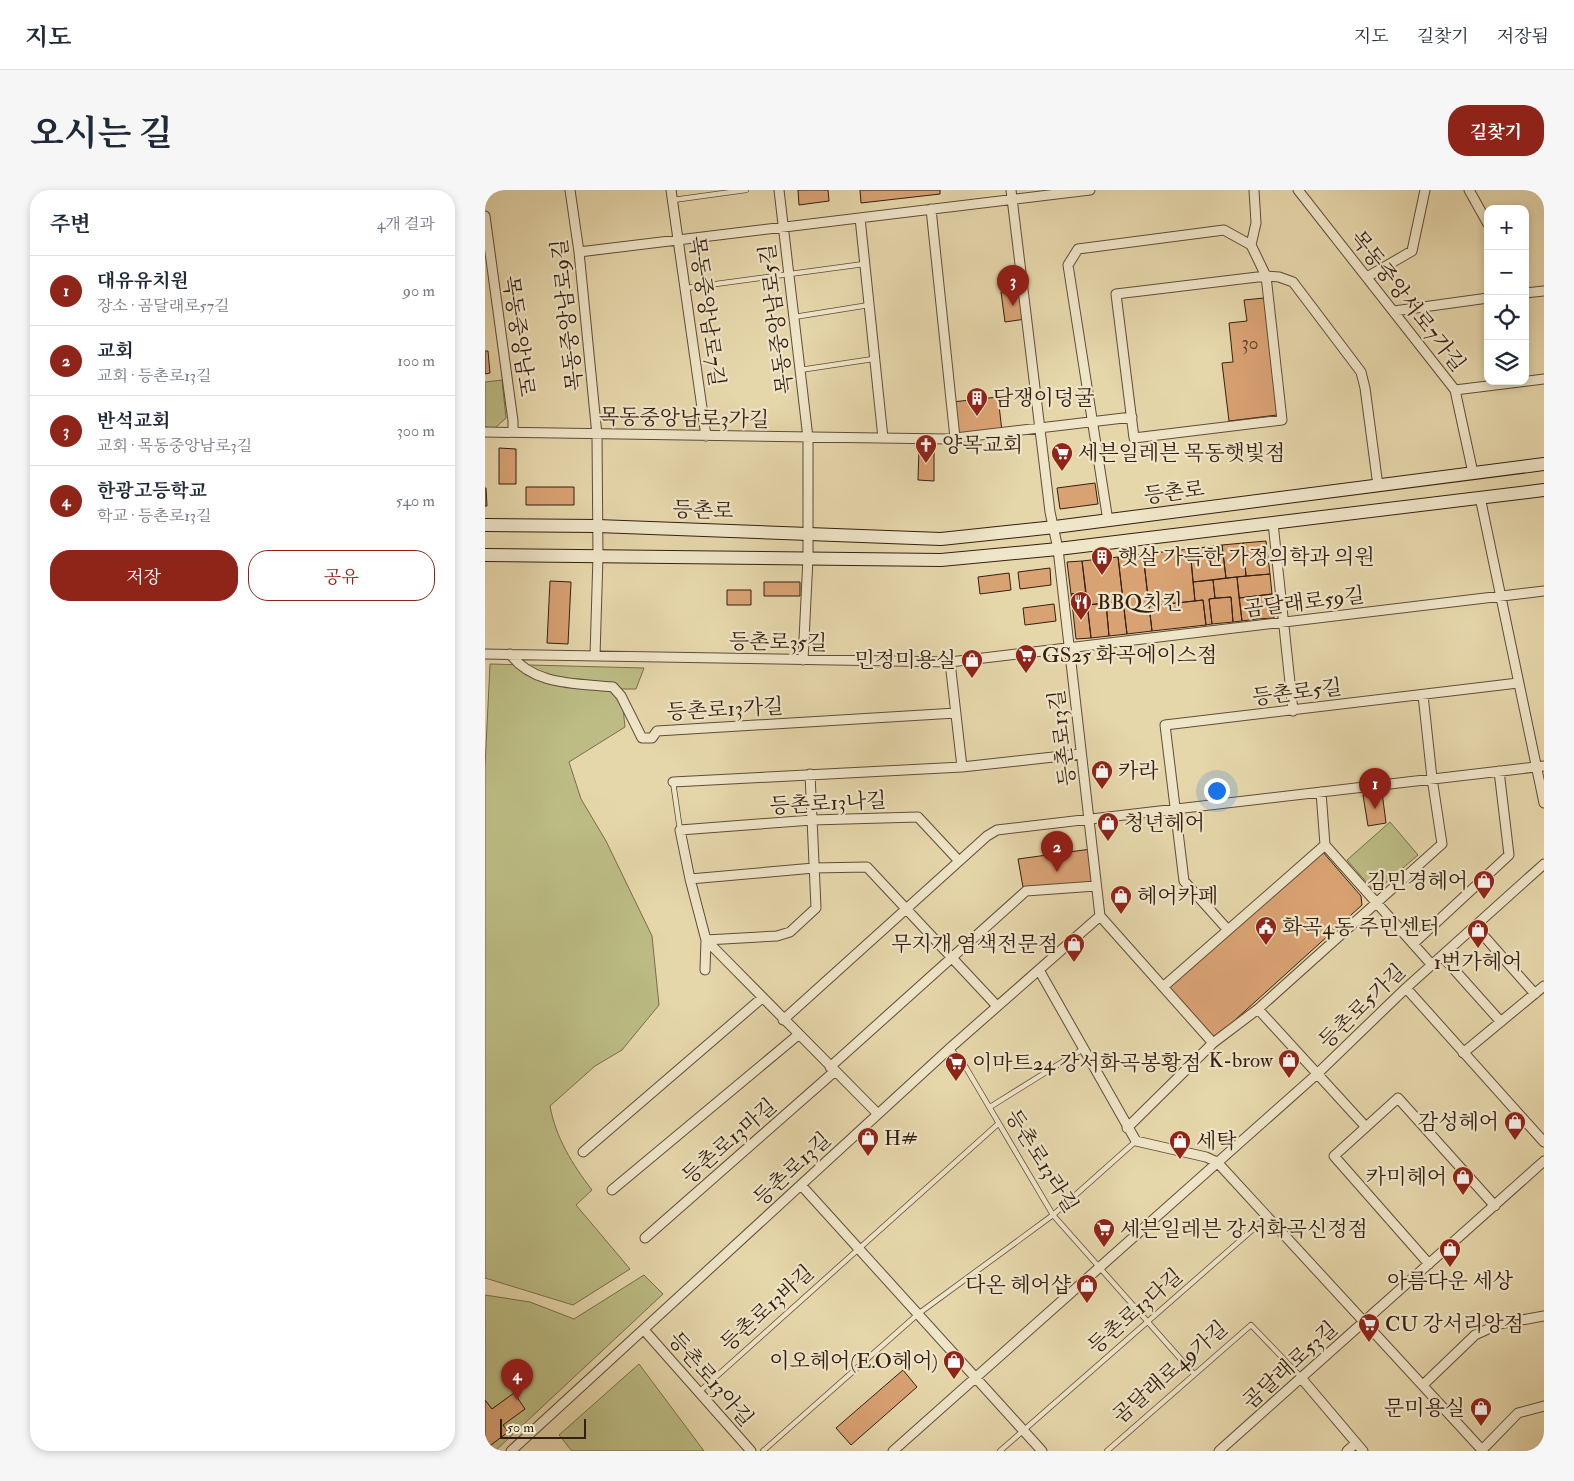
<!DOCTYPE html>
<html lang="ko">
<head>
<meta charset="utf-8">
<style>
	:root { --surface:#fff; --page:#f6f6f7; --text:#1f2937; --muted:#747a83; --line:#e0e1e3; --accent:#8f2418 }
	body { margin:0; font-family:"IM FELL Double Pica","Noto Serif KR",serif; background:var(--page); color:var(--text) }
	.controls { position:absolute; right:15px; top:15px; display:grid; overflow:hidden; border-radius:10px; box-shadow:0 2px 8px #0003 }
	.controls button { width:45px; height:45px; display:grid; place-items:center; padding:0; border:0; border-bottom:1px solid var(--line); background:var(--surface); color:var(--text); font:25px sans-serif }
	.scale { position:absolute; left:15px; bottom:12px; width:86px; box-sizing:border-box; padding-left:5px; border:2px solid #341e12; border-top:0; font-size:14px; line-height:18px; white-space:nowrap; color:#341e12; -webkit-text-stroke:4px #efe5c8; paint-order:stroke }
	.you { position:absolute; left:731px; top:600px; width:18px; height:18px; margin:-12px; border:4px solid #fff; border-radius:50%; background:#1a73e8; box-shadow:0 0 0 8px #1a73e833 }
	.badge { display:grid; place-items:center; width:32px; height:32px; border-radius:50%; background:var(--accent); color:#fff; font-size:16px; font-weight:700 }
	.pin { position:absolute; translate:-50% -41px; filter:drop-shadow(0 1px 2px #0008) }
	.pin::after { content:''; position:absolute; top:26px; width:18px; height:15px; background:inherit; clip-path:polygon(0 0,100% 0,50% 100%) }
	.list { margin:0; padding:0; list-style:none }
	h2 { display:flex; justify-content:space-between; align-items:center; height:65px; margin:0; padding:0 20px; font-size:21px }
	h2 small { font-size:16px; font-weight:400; color:var(--muted) }
	.list li { display:grid; grid-template-columns:32px 1fr auto; gap:15px; align-items:center; box-sizing:border-box; height:70px; padding:0 20px; border-top:1px solid var(--line) }
	.list b { display:block; font-size:19px; white-space:nowrap }
	.list p { margin:0; font-size:16px; white-space:nowrap; color:var(--muted) }
	.list em { font-size:16px; font-style:normal; color:var(--muted) }
	.actions { display:flex; gap:10px; padding:15px 20px }
	.actions a { flex:1; padding:11px 0; border:1px solid var(--accent); border-radius:20px; text-align:center; font-size:18px; color:var(--accent) }
	.actions .main { background:var(--accent); color:#fff }
	.icon { flex:none; width:28px; height:28px; fill:none; stroke:currentColor; stroke-width:2; stroke-linecap:round; stroke-linejoin:round }
	.map { position:relative; flex:none; width:1059px; height:1261px; overflow:hidden; border-radius:20px }
	header { display:flex; align-items:center; gap:30px; box-sizing:border-box; height:70px; padding:0 25px; background:var(--surface); border-bottom:1px solid var(--line) }
	header strong { font-size:24px }
	nav { display:flex; gap:28px; margin-inline-start:auto; font-size:18px }
	.intro { display:flex; align-items:center; justify-content:space-between; box-sizing:border-box; height:120px; padding:0 30px }
	h1 { margin:0; font-size:35px }
	.button { padding:12px 22px; border-radius:20px; background:var(--accent); color:#fff; font-size:18px; font-weight:700 }
	main { display:flex; gap:30px; padding:0 30px }
	aside { flex:1; background:var(--surface); border-radius:20px; box-shadow:0 2px 8px #0003 }
	.map>svg:first-child { display:block }
	.green { fill:#bcbc84; stroke:#786d4b }
	.building { fill:#d9a273; stroke:#341e12 }
	.lines { fill:none; stroke-linecap:round; stroke-linejoin:round }
	.service-casing { stroke:#604c38; stroke-width:6 }
	.minor-casing { stroke:#604c38; stroke-width:11 }
	.secondary-casing { stroke:#341e12; stroke-width:14 }
	.service { stroke:#efe5c8; stroke-width:4.5 }
	.minor { stroke:#efe5c8; stroke-width:9 }
	.secondary { stroke:#efe5c8; stroke-width:12 }
	.labels { text-anchor:middle; stroke-width:4.5; stroke-linejoin:round; paint-order:stroke }
	.number-label { font-size:19px; fill:#5d3f2a }
	.street-label { font-size:21px; fill:#341e12; stroke:#efe5c8 }
	.poi-label { font-size:21px; fill:#341e12; stroke:#efe5c8; text-anchor:start }
</style>
</head>
<body>
<header>
<strong>지도</strong>
<nav><a>지도</a><a>길찾기</a><a>저장됨</a></nav>
</header>
<div class="intro"><h1>오시는 길</h1><a class="button">길찾기</a></div>
<main>
<aside>
<h2>주변<small>4개 결과</small></h2>
<ul class="list">
<li><span class="badge">1</span><div><b>대유유치원</b><p>장소 · 곰달래로57길</p></div><em>90 m</em></li>
<li><span class="badge">2</span><div><b>교회</b><p>교회 · 등촌로13길</p></div><em>100 m</em></li>
<li><span class="badge">3</span><div><b>반석교회</b><p>교회 · 목동중앙남로3길</p></div><em>300 m</em></li>
<li><span class="badge">4</span><div><b>한광고등학교</b><p>학교 · 등촌로13길</p></div><em>540 m</em></li>
</ul>
<div class="actions"><a class="main">저장</a><a>공유</a></div>
</aside>
<div class="map">
<svg width="1059" height="1261" viewBox="0 0 1059 1261">
	<rect width="100%" height="100%" fill="#e6d7ab"/>
	<filter id="stains"><feTurbulence type="fractalNoise" baseFrequency=".004" numOctaves="4"/><feColorMatrix values="0 0 0 0 .2 0 0 0 0 .09 0 0 0 0 .02 0 0 0 .5 -.17"/></filter>
	<radialGradient id="worn" r=".72"><stop offset=".6" stop-color="#630" stop-opacity="0"/><stop offset="1" stop-color="#630" stop-opacity=".3"/></radialGradient>
	<path class="green" d="M17,190L21,228L10,238L0,237V192Z
		M5,474L159,478L151,499H136L140,537L84,572L96,609L121,651L167,746L174,815L137,860L110,876L65,916C71,948 87,974 107,1000L91,1015L145,1079L88,1115L0,1088V577Z
		M905,632L933,665L890,702L862,670Z
		M159,1085L178,1104L10,1261H0V1255L2,1258L23,1242L18,1235L40,1219L29,1203L7,1219L0,1210V1105L45,1112L89,1129Z
		M154,1174L219,1261H87L74,1245Z"/>
	<path class="building" d="M313,0H343L344,11L314,15Z
		M375,0H455V4L376,13Z
		M537,100L541,129L520,132L516,102Z
		M779,108L792,225L744,231L737,173L748,172L744,133L762,131L759,110Z
		M0,161H3L5,183L0,184Z
		M513,207L517,241L471,246L467,212Z
		M14,258L31,259V294H14Z
		M434,258H449V291L433,290Z
		M610,293L613,314L575,319L572,298Z
		M41,297H89V315H41Z
		M0,298H1L2,316H0Z
		M781,351L785,384L761,386L758,353Z
		M758,353L761,386L741,388L737,355Z
		M737,355L741,388L708,392L705,359Z
		M705,359L710,411L664,416L658,364Z
		M658,364L667,441L642,444L633,367Z
		M633,367L638,411L602,415L597,371Z
		M597,371L601,402L586,404L582,372Z
		M565,378L566,395L535,399L533,382Z
		M524,383L526,400L495,404L493,387Z
		M785,384L787,404L754,408L752,387Z
		M752,387L757,431L748,432L746,407L730,408L728,390Z
		M728,390L730,408L724,409L727,434L721,435L718,410L710,411L708,392Z
		M65,391L86,392L83,454L62,453Z
		M279,392H315V406H279Z
		M242,400H266V415H242Z
		M601,402L606,448L591,449L586,404Z
		M787,404L789,428L772,429L770,406Z
		M770,406L772,429L757,431L754,408Z
		M746,407L748,432L727,434L724,409Z
		M718,410L721,435L667,441L664,416Z
		M638,411L642,444L624,446L621,413Z
		M621,413L624,446L606,448L602,415Z
		M569,414L571,431L540,435L538,418Z
		M897,602L901,633L883,636L878,605Z
		M606,659L610,695L540,700L538,697L533,669Z
		M837,661L876,706L877,715L729,849L683,797Z
		M418,1180L432,1197L366,1255L351,1238Z
		M29,1203L40,1219L18,1235L23,1242L2,1258L0,1255V1210L7,1219Z"/>
	<g class="lines">
		<g class="service-casing">
			<path id="service" d="M188,10L261,0
				M201,98L379,74
				M309,127L384,115
				M315,180L388,169
				M188,592L195,640
				M465,858L480,876L568,1025L709,1184
				M505,917L598,859
				M214,1202L513,934
				M278,1261L433,1124L568,1025L651,951
				M515,1261L782,1027
				M622,1261L766,1135L816,1187"/>
		</g>
		<g class="minor-casing">
			<path id="minor" d="M85,0L94,62L112,245L113,366L110,466
				M186,0L221,246
				M294,0L323,248V368L318,470
				M769,0L771,33L766,55L781,86L797,230L649,248L631,104L781,86L794,87L808,92L876,182L880,198L893,296
				M813,0L970,200L988,283
				M984,0L1003,34
				M446,19L470,248
				M0,26L28,231V242
				M375,28L398,248
				M94,62L605,0
				M882,87L927,61L940,0
				M1040,103L1059,101
				M909,121L1003,108
				M970,200L1059,189
				M0,242L462,249L647,227
				M995,307L1059,613
				M623,331L583,75L593,59L739,40L766,55
				M788,333L808,521
				M0,464L465,472L1059,401
				M25,464C49,496 91,493 128,497L136,506L157,548H167L172,541L471,523
				M465,472L477,577
				M188,592L477,577L596,564
				M840,655L947,775
				M205,689L329,678L382,677L512,816
				M615,726L728,853
				M990,736L1050,804
				M743,740L699,691L680,535L1033,493
				M928,754L1024,665L1014,581
				M957,766L1016,832
				M220,780L221,750L292,746L305,742L331,718L325,584
				M554,780L651,951L721,967L732,972L998,1261
				M678,797L840,655L836,602
				M921,798L1059,952
				M773,819L880,936
				M298,830L502,646L512,640L1059,576
				M978,863L1059,796
				M345,877L541,701L611,696
				M393,924L221,750L205,689L195,640L327,630L433,627L474,671
				M642,938L728,853L773,819L957,654L947,588L938,505
				M98,962L277,808
				M316,995L557,1261
				M127,1000L313,845
				M160,1048L350,881
				M944,1074L849,966L913,908L1010,1016
				M159,1140L266,1261
				M817,1189L878,1261
				M938,1195L990,1145L1014,1134L1059,1126
				M26,1261L465,858L615,726L573,359L565,322L526,0
				M408,1261L832,884L921,798L1059,674
				M734,1261L1059,971
				M862,1261L871,1253
				M996,1261L1033,1223L1059,1216"/>
		</g>
		<g class="secondary-casing">
			<path id="secondary" d="M0,335L112,336L456,349L570,337L1059,274
				M0,365L456,370L573,359L1059,300"/>
		</g>
		<use href="#service" class="service"/>
		<use href="#minor" class="minor"/>
		<use href="#secondary" class="secondary"/>
	</g>
	<defs>
		<g id="building-pin" transform="scale(1.125)"><path d="M0 17L-7.5 6A9.5 9.5 0 1 1 7.5 6Z" fill="#8f2418" stroke="#efe5c8"/><path d="M-4-6H4V6H1V3H-1V6H-4ZM-2.5-4.3h1.7v1.8h-1.7ZM.8-4.3h1.7v1.8H.8ZM-2.5-1h1.7V.8h-1.7ZM.8-1h1.7V.8H.8Z" fill="#fff"/></g>
		<g id="church-pin" transform="scale(1.125)"><path d="M0 17L-7.5 6A9.5 9.5 0 1 1 7.5 6Z" fill="#8f2418" stroke="#efe5c8"/><path d="M-1.2-6h2.4v3.5h3.3v2.4h-3.3V6h-2.4V-.1h-3.3v-2.4h3.3Z" fill="#fff"/></g>
		<g id="supermarket-pin" transform="scale(1.125)"><path d="M0 17L-7.5 6A9.5 9.5 0 1 1 7.5 6Z" fill="#8f2418" stroke="#efe5c8"/><path d="M-6-5.5h2.5l.6 2H6L4.5 2H-2.5L-4.4-4H-6ZM-1.5 3.2a1.3 1.3 0 1 0 .1 0ZM3 3.2a1.3 1.3 0 1 0 .1 0Z" fill="#fff"/></g>
		<g id="restaurant-pin" transform="scale(1.125)"><path d="M0 17L-7.5 6A9.5 9.5 0 1 1 7.5 6Z" fill="#8f2418" stroke="#efe5c8"/><path d="M-5-6h1v4h1v-4h1v4h1v-4h1v5L-1.5 .5V6h-2V.5L-5-1ZM5-6V6H3V1.5H1.5Q1.5-4 5-6Z" fill="#fff"/></g>
		<g id="shop-pin" transform="scale(1.125)"><path d="M0 17L-7.5 6A9.5 9.5 0 1 1 7.5 6Z" fill="#8f2418" stroke="#efe5c8"/><path d="M-5-2.5h2.3a2.7 3.5 0 0 1 5.4 0H5L5.5 6h-11ZM-1.5-2.5h3a1.5 2.3 0 0 0-3 0Z" fill="#fff"/></g>
		<g id="civic-pin" transform="scale(1.125)"><path d="M0 17L-7.5 6A9.5 9.5 0 1 1 7.5 6Z" fill="#8f2418" stroke="#efe5c8"/><path d="M-.6-6.5H3V-4.5H.6V-3L4-1V1h2V6H-6V1h2V-1L-.6-3ZM-1.2 2.5V6h2.4V2.5Z" fill="#fff"/></g>
	</defs>
	<g fill-rule="evenodd">
		<use href="#building-pin" x="492" y="208"/>
		<use href="#church-pin" x="441" y="255"/>
		<use href="#supermarket-pin" x="577" y="263"/>
		<use href="#building-pin" x="617" y="367"/>
		<use href="#restaurant-pin" x="596" y="412"/>
		<use href="#supermarket-pin" x="541" y="465"/>
		<use href="#shop-pin" x="487" y="470"/>
		<use href="#shop-pin" x="617" y="581"/>
		<use href="#shop-pin" x="623" y="633"/>
		<use href="#shop-pin" x="999" y="691"/>
		<use href="#shop-pin" x="636" y="706"/>
		<use href="#civic-pin" x="781" y="737"/>
		<use href="#shop-pin" x="993" y="740"/>
		<use href="#shop-pin" x="589" y="754"/>
		<use href="#shop-pin" x="804" y="870"/>
		<use href="#supermarket-pin" x="471" y="873"/>
		<use href="#shop-pin" x="1030" y="932"/>
		<use href="#shop-pin" x="383" y="948"/>
		<use href="#shop-pin" x="695" y="951"/>
		<use href="#shop-pin" x="978" y="987"/>
		<use href="#supermarket-pin" x="619" y="1039"/>
		<use href="#shop-pin" x="965" y="1059"/>
		<use href="#shop-pin" x="602" y="1095"/>
		<use href="#supermarket-pin" x="884" y="1134"/>
		<use href="#shop-pin" x="469" y="1171"/>
		<use href="#shop-pin" x="996" y="1218"/>
	</g>
	<g class="labels">
		<g class="number-label">
			<text x="765" y="159">30</text>
		</g>
		<g class="street-label">
			<text transform="translate(923 111) rotate(52)" y="7">목동중앙서로7가길</text>
			<text transform="translate(222 121) rotate(82)" y="7">목동중앙남로7길</text>
			<text transform="translate(82 125) rotate(-96)" y="7">목동중앙남로9길</text>
			<text transform="translate(291 129) rotate(-97)" y="7">목동중앙남로5길</text>
			<text transform="translate(34 146) rotate(82)" y="7">목동중앙남로</text>
			<text transform="translate(199 228) rotate(1)" y="7">목동중앙남로3가길</text>
			<text transform="translate(689 302) rotate(-7)" y="7">등촌로</text>
			<text transform="translate(218 320) rotate(2)" y="7">등촌로</text>
			<text transform="translate(819 412) rotate(-7)" y="7">곰달래로59길</text>
			<text transform="translate(293 452) rotate(1)" y="7">등촌로35길</text>
			<text transform="translate(812 502) rotate(-7)" y="7">등촌로5길</text>
			<text transform="translate(240 519) rotate(-3)" y="7">등촌로13가길</text>
			<text transform="translate(577 548) rotate(-97)" y="7">등촌로13길</text>
			<text transform="translate(343 613) rotate(-3)" y="7">등촌로13나길</text>
			<text transform="translate(877 816) rotate(-44)" y="7">등촌로5가길</text>
			<text transform="translate(244 951) rotate(-41)" y="7">등촌로13마길</text>
			<text transform="translate(557 971) rotate(58)" y="7">등촌로13라길</text>
			<text transform="translate(307 979) rotate(-43)" y="7">등촌로13길</text>
			<text transform="translate(282 1118) rotate(-42)" y="7">등촌로13바길</text>
			<text transform="translate(650 1121) rotate(-41)" y="7">등촌로13다길</text>
			<text transform="translate(805 1175) rotate(-42)" y="7">곰달래로53길</text>
			<text transform="translate(685 1182) rotate(-41)" y="7">곰달래로49가길</text>
			<text transform="translate(226 1189) rotate(49)" y="7">등촌로13아길</text>
		</g>
		<g class="poi-label">
			<text x="508" y="215">담쟁이덩굴</text>
			<text x="457" y="262">양목교회</text>
			<text x="593" y="270">세븐일레븐 목동햇빛점</text>
			<text x="633" y="374">햇살 가득한 가정의학과 의원</text>
			<text x="612" y="419">BBQ치킨</text>
			<text x="557" y="472">GS25 화곡에이스점</text>
			<text x="471" y="477" text-anchor="end">민정미용실</text>
			<text x="633" y="588">카라</text>
			<text x="639" y="640">청년헤어</text>
			<text x="983" y="698" text-anchor="end">김민경헤어</text>
			<text x="652" y="713">헤어카페</text>
			<text x="797" y="744">화곡4동 주민센터</text>
			<text x="573" y="761" text-anchor="end">무지개 염색전문점</text>
			<text x="993" y="779" text-anchor="middle">1번가헤어</text>
			<text x="788" y="877" text-anchor="end">K-brow</text>
			<text x="487" y="880">이마트24 강서화곡봉황점</text>
			<text x="1014" y="939" text-anchor="end">감성헤어</text>
			<text x="399" y="955">H#</text>
			<text x="711" y="958">세탁</text>
			<text x="962" y="994" text-anchor="end">카미헤어</text>
			<text x="635" y="1046">세븐일레븐 강서화곡신정점</text>
			<text x="965" y="1098" text-anchor="middle">아름다운 세상</text>
			<text x="586" y="1102" text-anchor="end">다온 헤어샵</text>
			<text x="900" y="1141">CU 강서리앙점</text>
			<text x="453" y="1178" text-anchor="end">이오헤어(E.O헤어)</text>
			<text x="980" y="1225" text-anchor="end">문미용실</text>
		</g>
	</g>
	<rect width="100%" height="100%" filter="url(#stains)"/>
	<rect width="100%" height="100%" fill="url(#worn)"/>
</svg>
<div class="controls">
<button>+</button>
<button>−</button>
<button><svg class="icon" aria-label="locate" viewBox="0 0 24 24"><circle cx="12" cy="12" r="6"/><path d="M12 2v4M12 18v4M2 12h4M18 12h4"/></svg></button>
<button><svg class="icon" aria-label="layers" viewBox="0 0 24 24"><path d="M12 4l9 5-9 5-9-5zM3 14l9 5 9-5"/></svg></button>
</div>
<div class="scale">50 m</div>
<div class="you"></div>
<div class="pin badge" style="left:890px;top:619px">1</div>
<div class="pin badge" style="left:572px;top:682px">2</div>
<div class="pin badge" style="left:528px;top:116px">3</div>
<div class="pin badge" style="left:32px;top:1210px">4</div>
</div>
</main>
</body>
</html>
